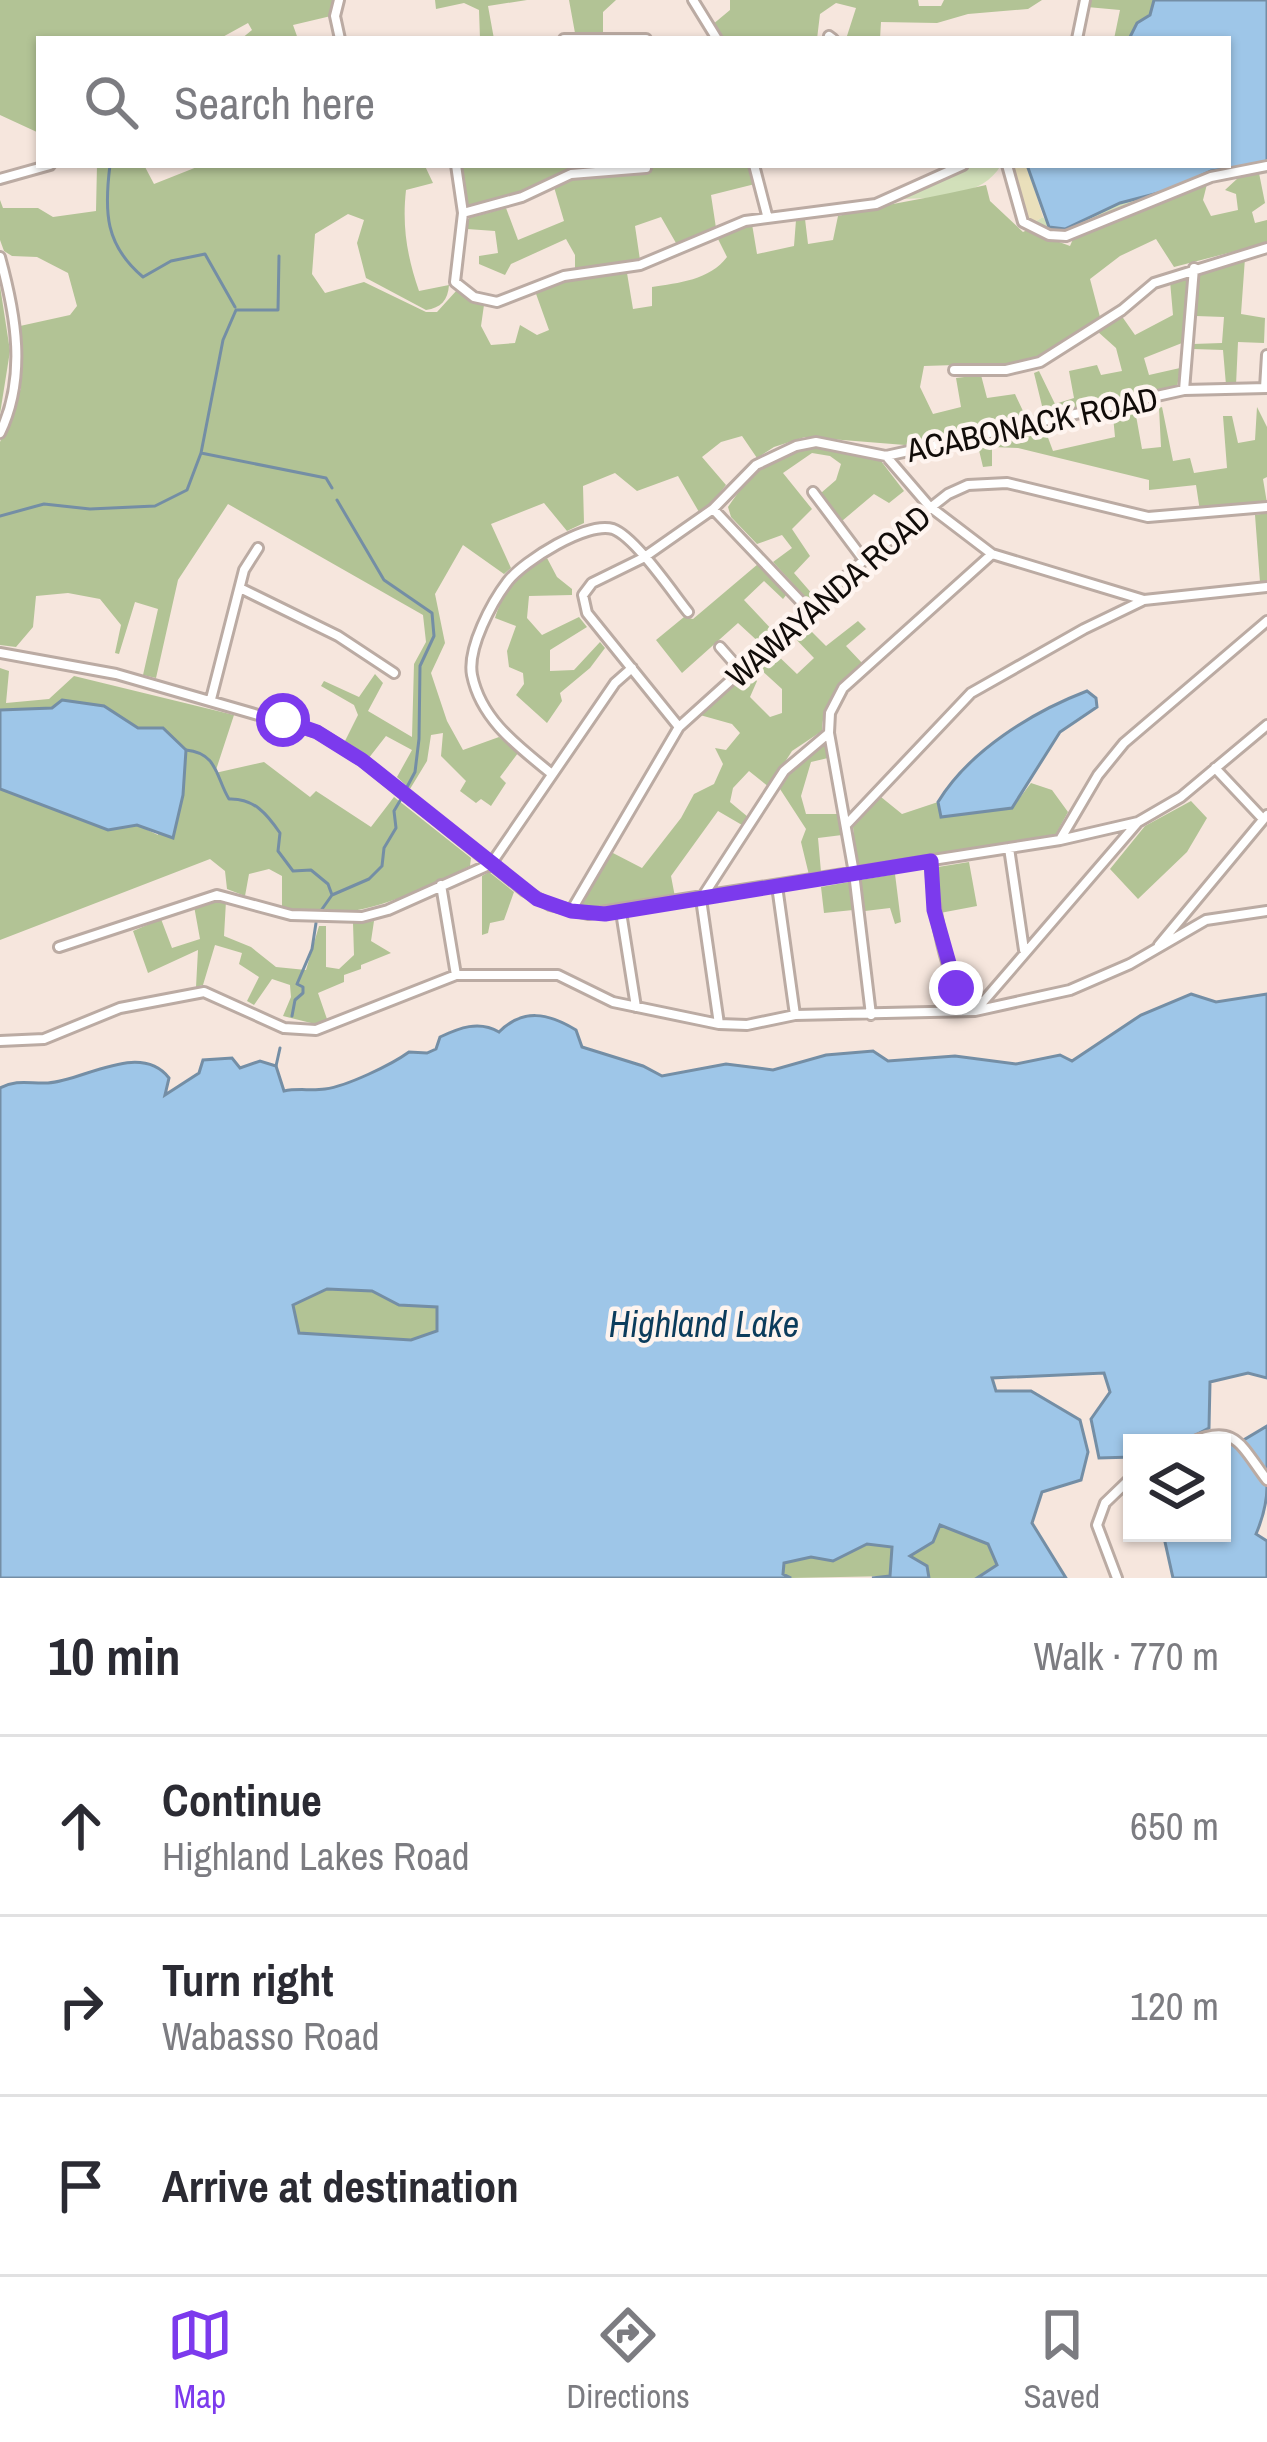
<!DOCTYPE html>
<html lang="en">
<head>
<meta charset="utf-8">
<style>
	:root { --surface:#fff; --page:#f2f2f3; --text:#2b2b33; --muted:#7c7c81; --line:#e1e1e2; --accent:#7c3aed }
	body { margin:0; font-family:"Archivo Narrow",sans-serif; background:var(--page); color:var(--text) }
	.controls { position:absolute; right:36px; bottom:36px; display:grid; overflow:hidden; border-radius:0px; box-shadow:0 3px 9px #0004 }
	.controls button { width:108px; height:108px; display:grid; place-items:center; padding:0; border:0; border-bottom:3px solid var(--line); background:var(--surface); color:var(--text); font:60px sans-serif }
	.stop { position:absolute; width:36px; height:36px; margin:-27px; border:9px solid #7c3aed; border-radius:50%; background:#fff }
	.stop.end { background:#7c3aed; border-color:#fff; box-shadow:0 3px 12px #0008 }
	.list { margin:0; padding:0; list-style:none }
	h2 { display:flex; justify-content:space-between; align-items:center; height:156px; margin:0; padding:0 48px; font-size:51px }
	h2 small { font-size:39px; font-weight:400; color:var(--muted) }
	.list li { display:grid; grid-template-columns:78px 1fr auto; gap:36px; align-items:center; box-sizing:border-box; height:180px; padding:0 48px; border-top:3px solid var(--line) }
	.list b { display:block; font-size:45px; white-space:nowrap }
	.list p { margin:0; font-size:39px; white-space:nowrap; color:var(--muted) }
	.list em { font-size:39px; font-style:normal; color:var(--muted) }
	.icon { flex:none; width:66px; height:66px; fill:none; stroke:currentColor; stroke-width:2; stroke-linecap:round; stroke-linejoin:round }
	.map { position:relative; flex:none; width:1267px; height:1578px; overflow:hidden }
	.search { position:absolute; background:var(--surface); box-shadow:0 3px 9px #0004; left:36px; right:36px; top:36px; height:132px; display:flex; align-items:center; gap:30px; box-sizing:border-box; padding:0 42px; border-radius:0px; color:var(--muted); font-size:45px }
	.sheet { height:696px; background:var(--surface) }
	nav { display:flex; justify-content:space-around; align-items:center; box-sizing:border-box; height:168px; border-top:3px solid var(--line); background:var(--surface); font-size:33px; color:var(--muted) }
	nav a { display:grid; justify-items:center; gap:6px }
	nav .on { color:var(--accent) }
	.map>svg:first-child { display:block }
	.green { fill:#d2e0ba }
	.forest { fill:#b2c395 }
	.sand { fill:#eae0bb }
	.water { fill:#9ec6e8; stroke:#748ea5; stroke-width:3; fill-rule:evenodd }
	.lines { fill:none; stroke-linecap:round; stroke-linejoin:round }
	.stream { stroke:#748ea5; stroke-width:3 }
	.minor-casing { stroke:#bbaba3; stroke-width:14 }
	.minor { stroke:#fff; stroke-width:8 }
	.route { stroke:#7c3aed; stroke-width:15 }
	.labels { text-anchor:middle; stroke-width:9; stroke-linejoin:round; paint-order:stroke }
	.street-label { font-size:33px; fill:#110c09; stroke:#fef4ef }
	.water-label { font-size:36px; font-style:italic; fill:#0b3c5c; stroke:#fef4ef }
</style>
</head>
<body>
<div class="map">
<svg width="1267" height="1578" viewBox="0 0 1267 1578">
	<rect width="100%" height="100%" fill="#f6e6dd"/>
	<path class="green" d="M1258,164L1115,211L1065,233L1031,224L1043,217L1050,227L1065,229L1120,203L1170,190L1211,171Z
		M969,165H1001C983,197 936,198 902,199Z"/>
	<path class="forest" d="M0,0H335L331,16L293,25L298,39H241L252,30L248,23L219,39H39V133L0,115Z
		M435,0H527L488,6L494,39H480L479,10L464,3L436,9Z
		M569,0H616L603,12V32L575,33Z
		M730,0H918L919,6H941L944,0H1042L1028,9L968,14L937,23L881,22L880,39H846L856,8L836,3L820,14L817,39H721L712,25L730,10Z
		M1088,0H1154L1150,15L1137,23L1129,39H1114L1120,10L1087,7Z
		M97,165H144L154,184L202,165L425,166L433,183L406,190C402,227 407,256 419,291L449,285C448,300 441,308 426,310L366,278L357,243L364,220L348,214L315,234L312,274L325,293L364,282L426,312H437L457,290L484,305L481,326L491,345L515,343L520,325L537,335L549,330L535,291L563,281L627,273L633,309L652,306V287C678,283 710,280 727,257L717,237L752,224L757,254L794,246L796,220L805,219L808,244L833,240L838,216C887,204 936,197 986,185L990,201L1023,232L1027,230L1070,246L1073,239L1116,217L1207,184L1203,200L1211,216L1238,210L1236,194L1225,190L1238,178L1259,173L1265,203L1252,212L1255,223L1267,220V243L1174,267L1156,239L1120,256L1090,279L1100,317L1038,356L1020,363L924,366L920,387L933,414L961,407L956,378L981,375L987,398L1015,394L1023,411L1033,415L1043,410L1034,373L1039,371L1055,404L1074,398L1069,371L1097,365L1101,375L1122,371L1116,348L1097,331L1121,315L1135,335L1173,315L1170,281L1186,275L1190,277L1182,343L1144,358L1149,375L1180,368L1177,388L905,445L805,437L774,447L757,458L742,436L721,442L702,457L726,485L711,504L699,512L678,476L637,491L615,473L583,486L584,523L567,531L544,503L491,524L511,568L504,574L463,545L435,594L445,643L431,673L447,721L463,750L499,737L518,753L500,777L506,783L491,806L481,799L476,803L460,791L466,781L441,756L443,733L431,735L427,761L410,789L397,777L412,750L386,736L368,759L345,741L358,715L354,705L321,686L324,681L359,697L375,674L383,683L368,711L412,737L414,664L426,642L423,615L228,504L178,580L156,678L143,675L158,609L135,602L119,654L115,653L121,625L100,599L68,593L36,596L33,627L16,647L0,645V442L21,388L20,326L70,315L77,306L68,273L37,257L12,256L4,251L0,240V200L3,208H38L53,217L96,211Z
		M462,165H750L755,184L711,195L716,228L676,243L661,217L635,226L640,260L575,270V255L566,239L511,264L505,275L479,264V256L498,253L495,231L467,229L469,218L506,208L518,240L564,221L554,187L545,180L522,193L475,207L468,206Z
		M1245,258L1241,314L1265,318L1264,343L1238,342L1236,385H1226L1223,350L1193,349V344L1222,343L1224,317L1196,316L1200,270Z
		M0,286L10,351L0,414Z
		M1162,407L1173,461L1190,458L1194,473L1227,468L1223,416H1232L1238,443L1255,440L1257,407L1267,427V477L1263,479L1267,503L1200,511L1196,485L1149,490V480L1018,448L992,447V466L983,467L977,442L1044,427L1053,451L1115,437L1113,416L1135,410L1142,449L1161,447L1159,408Z
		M817,447L881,461L904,491L889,503L874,494L842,521L821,493L836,480L841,464L830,456L812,453L783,473L812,509L792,529L810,556L794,573L814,596L809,601L773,562L792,548L782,535L757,544L731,517L728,507C752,471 774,453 817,447Z
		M1267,513V582H1260L1255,515Z
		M547,558L557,577L572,589V595L529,596L527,618L542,635L579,617L587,627L550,650V671L574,670L600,642L605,648L590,668L560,693L562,701L547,723L516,695L524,684L523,673L509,667L507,651L516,626L495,618C504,588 520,574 547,558Z
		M758,564L787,594L783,599L764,581L744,600L776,634L763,646L738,623L682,673L656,640L684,617L693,619Z
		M858,621L866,629L846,646L863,664C840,683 823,700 822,731L792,751L769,787L749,771L733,788L730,802L748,817L742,825L718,811L671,876L675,897L604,909L581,908L579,904L611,852L642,868L681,818L694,794L714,784L723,764L715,748L726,750L740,733L732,724L700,715L748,673L757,681L750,697L770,717L782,713V689L758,667L773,651L797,674L814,658L791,634L802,622L826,646Z
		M0,668L9,671L6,703L49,699L74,676L234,715L215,773L264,762L310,797L316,791L371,827L394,797L471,858L470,866C409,895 351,927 282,907V876L269,869L249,874L245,896L227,889L225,871L210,859L0,940V789L108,830L137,825L158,835L138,728L104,706L62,700L52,708L0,710Z
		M824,742L828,758L811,762L801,796L806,814H837L842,835L818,838L821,872L809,875L801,842L806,829L780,789L796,764Z
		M1031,783L1052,790L1068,812L1056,834L857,867L853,827L881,797L902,814L938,802L942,817L1012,808Z
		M1191,801L1207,818L1187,852L1138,899L1110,869L1145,826Z
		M969,862L977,906L940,913L938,867Z
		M489,872L514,892L504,920L490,923L488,933L482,935V876Z
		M895,874L901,922L895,924L890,908L865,911L861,880Z
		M849,882L853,910L824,913L821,887Z
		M218,900L226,901L224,936L251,947L276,967L306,970L319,926H326V967L339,969L354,955L353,923L374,921L371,941L391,953L361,965V969L344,975V982L318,993L327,1019L315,1024L283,1016L291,997L290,985L272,979L254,1005L247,1001L259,977L239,964L242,953L215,945L203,985L196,987L198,950L148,973L133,931L161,919L172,948L200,939L194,906Z
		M326,1289L373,1291L399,1305L437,1307V1331L411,1340L298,1333L293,1305Z
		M939,1524L988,1543L997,1565L977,1578H929L927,1566L909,1556L933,1542Z
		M867,1544L892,1546L890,1576L791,1578L783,1575L784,1563L811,1557L833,1561Z"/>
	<path class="sand" d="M1013,165H1027L1043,217L1031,224L1026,218Z"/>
	<path class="water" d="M1154,0H1267V164L1211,171L1170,190L1120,203L1065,229L1049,227L1027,165H1228V39H1129L1137,23L1150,15Z
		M1087,691L1096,698L1097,707L1060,732L1012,808L941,817L938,802C969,751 1032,712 1087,691Z
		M62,700L104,706L138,728H163L186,750L183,795L173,838L137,825L108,830L0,789V710L52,708Z
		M1191,994L1216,1002L1267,994V1378L1248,1373L1210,1382L1209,1428L1186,1440L1187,1443H1132V1457L1099,1458L1091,1419L1110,1392L1104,1373L992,1378L996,1391H1031L1080,1420L1088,1452L1081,1480L1042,1492L1032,1523L1066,1578H977L997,1565L988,1544L940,1525L933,1542L910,1556L927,1566L929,1578H872L890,1576L892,1547L867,1544L833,1561L811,1557L784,1563L783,1574L791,1578H0V1088C17,1079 30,1084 48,1083C83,1081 140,1041 169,1078L165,1095L199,1073L203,1060L232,1058L240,1068L260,1061L276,1066L284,1091C298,1088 311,1091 325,1089C347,1086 391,1065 409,1052L427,1053L436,1049L440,1037C459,1028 479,1020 499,1032C523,1008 548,1013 576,1030L582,1047L643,1066L662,1076L726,1064L773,1070L826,1055L873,1051L888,1061L955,1056L1016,1064L1060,1055L1072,1061L1141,1015ZM327,1289L372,1291L399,1305L437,1307V1331L411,1340L299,1333L293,1305Z
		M1267,1426V1474L1242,1441Z
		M1221,1436C1237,1444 1261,1469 1267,1486C1267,1502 1262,1520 1256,1534L1267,1541V1578H1173L1163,1533H1222V1443H1197Z"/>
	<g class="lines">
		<path class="stream" d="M110,165C104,212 105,245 143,277L171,261L205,254L235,307
			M279,256L278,310H236L223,340L201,453L326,478L332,488
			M337,500L384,580L432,613L434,636L420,666L419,739L415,772L407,787
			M0,516L44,504L90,509L155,506L187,490L201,453
			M186,750C218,753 216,778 229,799C254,798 267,814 280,833L278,851L293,871L311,870L328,884L332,895
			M320,912L332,895L369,879L382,866L384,848L396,828L394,811L401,799
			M292,1016L295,1000L303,993V987L297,984L312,949L316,923
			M276,1066L280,1048"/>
		<g class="minor-casing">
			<path id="minor" d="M339,0L335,16L340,39
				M693,0L717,39
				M829,36L833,39
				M564,39H646
				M1077,39L1085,0
				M456,165L463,213L455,282L474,297L497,302L564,276L640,265L745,221L876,204L963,165
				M754,165L767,215
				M1007,165L1023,222L1049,235L1066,236L1211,177L1267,166
				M0,179L50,165
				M463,213L522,197L571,174L646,168
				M0,257C16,315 27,377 0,433
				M954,370H1006L1040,362L1122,310L1154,283L1267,248
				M1265,388L1267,355
				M1184,390L1194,268
				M886,456L929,506L992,554L1144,600L1267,587
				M813,492L864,560
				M713,509L808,609
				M240,588L338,636L394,673
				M720,647L742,672
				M0,653L116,674L317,732L362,760L525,891L550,905L588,914L1060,840L1138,822L1181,797L1267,725
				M211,699L244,570L258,548
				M679,727L587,613L583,595L592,583L643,558L713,509L756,465L796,446L816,442L886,456L1184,390L1267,388
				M829,733L854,873L871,1015
				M1215,768L1263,819
				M552,774C519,747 481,720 472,675C467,648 492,602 508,581C524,561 587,521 613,529C635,537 672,592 688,612
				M846,825L971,693L1084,629L1142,601
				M1061,838L1098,775L1124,743L1267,621
				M1009,848L1024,950
				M931,861C932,894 942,971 963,996L982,1001
				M441,885L456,975
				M777,886L795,1015
				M571,911L679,727L864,560L948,494L968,485L1007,483L1148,517L1267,507
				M621,912L636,1007
				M1159,945L1267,815
				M59,947L217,895L291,915L362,917L388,910L491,864L615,683L632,668
				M976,1010L1138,822
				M719,1024L701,899L784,771L829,733L830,713L843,688L992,554
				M0,1041L44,1039L120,1008L204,992L284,1028L316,1030L456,975H558L613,1002L719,1024L747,1025L795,1015L975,1011L1070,990L1130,964L1206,920L1267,911
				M1190,1443C1236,1422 1241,1446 1267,1480
				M1117,1578L1097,1525L1105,1503L1132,1477"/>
		</g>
		<use href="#minor" class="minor"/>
	</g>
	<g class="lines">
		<path class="route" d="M283,720L317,732L362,760L537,899L571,911L605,914L931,861L934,910L956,988"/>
	</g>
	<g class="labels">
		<g class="street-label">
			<text transform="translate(1032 424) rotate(-12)" y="12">ACABONACK ROAD</text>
			<text transform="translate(828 596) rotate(-41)" y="12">WAWAYANDA ROAD</text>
		</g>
		<g class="water-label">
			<text x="704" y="1337">Highland Lake</text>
		</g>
	</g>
</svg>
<div class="controls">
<button><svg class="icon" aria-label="layers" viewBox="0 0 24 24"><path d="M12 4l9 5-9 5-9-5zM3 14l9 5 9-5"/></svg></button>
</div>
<div class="stop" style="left:283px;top:720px"></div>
<div class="stop end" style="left:956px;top:988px"></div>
<div class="search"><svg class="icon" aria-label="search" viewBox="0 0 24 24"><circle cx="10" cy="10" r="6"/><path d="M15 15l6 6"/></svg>Search here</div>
</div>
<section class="sheet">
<h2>10 min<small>Walk · 770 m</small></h2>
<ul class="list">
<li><svg class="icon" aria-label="ahead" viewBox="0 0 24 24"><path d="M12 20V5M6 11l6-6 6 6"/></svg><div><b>Continue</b><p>Highland Lakes Road</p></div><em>650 m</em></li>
<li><svg class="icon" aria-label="right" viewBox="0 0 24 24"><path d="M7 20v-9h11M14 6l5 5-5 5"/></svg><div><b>Turn right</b><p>Wabasso Road</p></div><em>120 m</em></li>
<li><svg class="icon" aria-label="arrive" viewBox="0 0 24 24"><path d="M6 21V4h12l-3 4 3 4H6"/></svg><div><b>Arrive at destination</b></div></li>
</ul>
</section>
<nav>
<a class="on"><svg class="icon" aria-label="map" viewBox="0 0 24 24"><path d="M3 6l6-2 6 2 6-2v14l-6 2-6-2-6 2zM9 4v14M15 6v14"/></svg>Map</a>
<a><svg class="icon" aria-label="directions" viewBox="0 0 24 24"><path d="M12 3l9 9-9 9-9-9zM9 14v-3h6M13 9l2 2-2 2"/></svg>Directions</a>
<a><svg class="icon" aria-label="saved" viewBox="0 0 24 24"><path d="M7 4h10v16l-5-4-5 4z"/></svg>Saved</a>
</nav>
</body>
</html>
